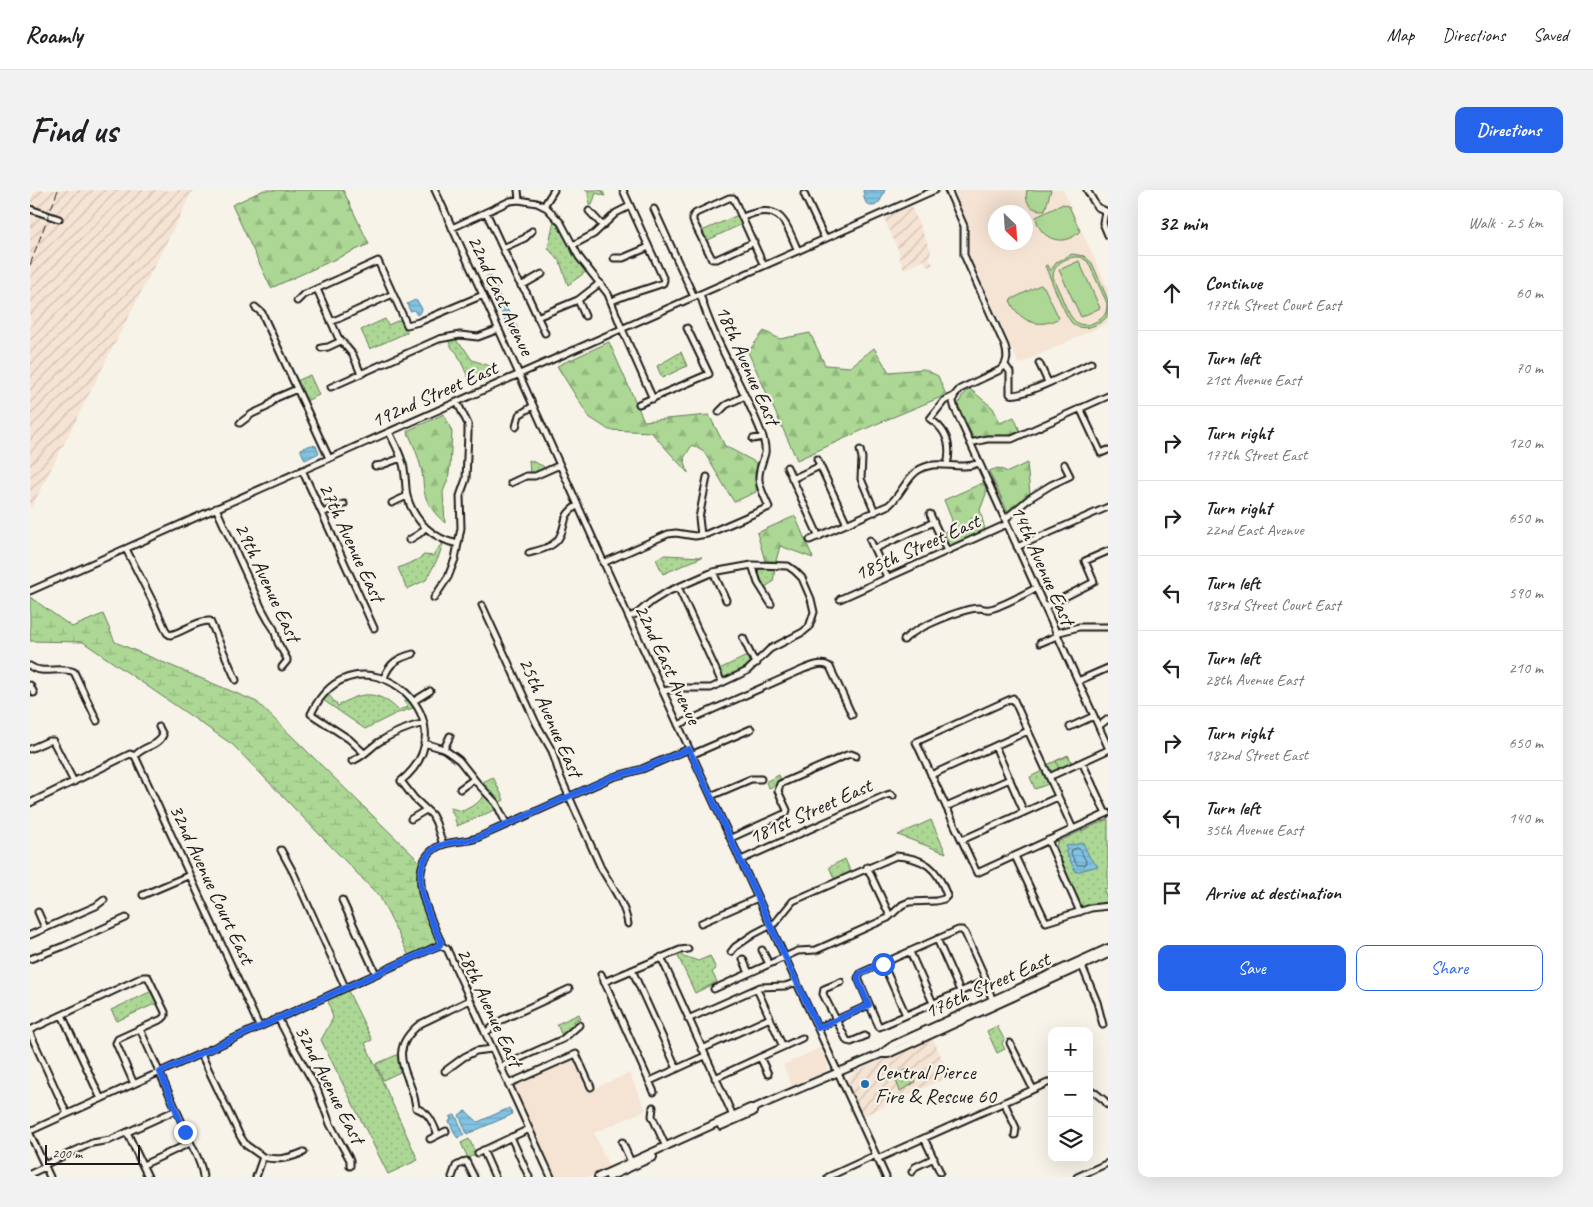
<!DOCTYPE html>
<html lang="en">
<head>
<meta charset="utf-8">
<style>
	:root { --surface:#fff; --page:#f2f2f2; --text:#202124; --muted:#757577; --line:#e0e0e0; --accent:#2563eb }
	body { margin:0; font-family:Caveat,sans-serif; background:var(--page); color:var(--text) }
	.controls { position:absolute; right:15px; bottom:15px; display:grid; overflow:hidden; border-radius:10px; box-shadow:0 5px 20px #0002 }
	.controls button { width:45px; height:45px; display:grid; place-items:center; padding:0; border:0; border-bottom:1px solid var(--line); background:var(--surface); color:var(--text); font:25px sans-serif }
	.compass { position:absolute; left:958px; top:15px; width:45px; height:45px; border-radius:50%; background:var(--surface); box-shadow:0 5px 20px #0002; rotate:155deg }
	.scale { position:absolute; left:15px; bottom:12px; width:95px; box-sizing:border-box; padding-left:5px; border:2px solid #1c1c1c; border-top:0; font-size:14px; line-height:18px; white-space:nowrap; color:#1c1c1c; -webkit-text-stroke:4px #f7f3e8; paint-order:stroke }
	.stop { position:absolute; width:15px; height:15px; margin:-11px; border:4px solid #2563eb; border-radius:50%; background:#fff }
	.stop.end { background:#2563eb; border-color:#fff; box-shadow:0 1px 5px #0008 }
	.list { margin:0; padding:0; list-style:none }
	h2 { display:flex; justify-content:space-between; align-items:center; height:65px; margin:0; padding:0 20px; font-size:21px }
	h2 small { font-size:16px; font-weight:400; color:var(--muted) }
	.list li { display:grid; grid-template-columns:32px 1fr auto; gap:15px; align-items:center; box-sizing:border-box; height:75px; padding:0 20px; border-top:1px solid var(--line) }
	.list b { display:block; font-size:19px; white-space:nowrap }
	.list p { margin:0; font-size:16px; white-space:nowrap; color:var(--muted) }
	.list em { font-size:16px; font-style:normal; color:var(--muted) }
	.actions { display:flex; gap:10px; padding:15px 20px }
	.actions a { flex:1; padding:11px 0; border:1px solid var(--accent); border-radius:10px; text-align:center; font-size:18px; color:var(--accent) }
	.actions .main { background:var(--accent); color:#fff }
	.icon { flex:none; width:28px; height:28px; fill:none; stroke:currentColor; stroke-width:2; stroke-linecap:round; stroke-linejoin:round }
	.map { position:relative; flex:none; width:1078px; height:987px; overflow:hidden; border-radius:10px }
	header { display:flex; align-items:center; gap:30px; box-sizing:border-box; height:70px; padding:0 25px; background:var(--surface); border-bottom:1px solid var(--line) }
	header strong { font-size:24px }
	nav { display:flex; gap:28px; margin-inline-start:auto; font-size:18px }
	.intro { display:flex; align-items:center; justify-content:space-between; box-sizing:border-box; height:120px; padding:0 30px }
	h1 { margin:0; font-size:35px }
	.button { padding:12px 22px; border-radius:10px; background:var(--accent); color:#fff; font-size:18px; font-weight:700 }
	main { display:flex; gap:30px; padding:0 30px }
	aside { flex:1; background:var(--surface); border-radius:10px; box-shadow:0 5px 20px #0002 }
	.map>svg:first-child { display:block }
	.built { fill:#f5e3d3; fill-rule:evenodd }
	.industrial { fill:url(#industrial-furrows) }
	.grass { fill:url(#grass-dots); stroke:#647a58 }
	.forest { fill:url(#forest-firs); stroke:#647a58 }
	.wetland { fill:url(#wetland-marsh); stroke:#647a58 }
	.pitch { fill:#acd794; stroke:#647a58; fill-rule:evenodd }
	.water { fill:url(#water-rules); stroke:#598093 }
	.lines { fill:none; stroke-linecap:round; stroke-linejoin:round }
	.shore { stroke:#455f6c; stroke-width:1 }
	.minor-casing { stroke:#1c1c1c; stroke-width:9 }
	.major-casing { stroke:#1c1c1c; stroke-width:10 }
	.minor { stroke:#f7f3e8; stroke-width:5 }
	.major { stroke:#f7f3e8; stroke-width:6 }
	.rail { stroke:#1c1c1c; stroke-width:1; stroke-dasharray:8 4; stroke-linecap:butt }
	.route { stroke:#2563eb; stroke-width:6 }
	.poi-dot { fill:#1f6fb2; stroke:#f7f3e8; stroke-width:2 }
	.labels { text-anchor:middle; stroke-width:4.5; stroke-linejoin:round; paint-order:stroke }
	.street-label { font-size:21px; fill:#1c1c1c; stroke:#f7f3e8 }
	.poi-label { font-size:21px; fill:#1c1c1c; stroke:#f7f3e8; text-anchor:start }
</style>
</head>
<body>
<header>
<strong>Roamly</strong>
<nav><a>Map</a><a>Directions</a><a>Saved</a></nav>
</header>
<div class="intro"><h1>Find us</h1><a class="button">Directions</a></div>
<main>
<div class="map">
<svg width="1078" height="987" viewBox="0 0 1078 987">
	<defs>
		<pattern id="industrial-furrows" width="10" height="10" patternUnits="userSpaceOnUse" patternTransform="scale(1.25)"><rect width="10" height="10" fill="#f5e3d3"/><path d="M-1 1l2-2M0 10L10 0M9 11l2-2" fill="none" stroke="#d1c2b5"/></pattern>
		<pattern id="grass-dots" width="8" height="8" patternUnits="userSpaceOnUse" patternTransform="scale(1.25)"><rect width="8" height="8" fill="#acd794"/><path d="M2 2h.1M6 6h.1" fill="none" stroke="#93b87f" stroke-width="1.8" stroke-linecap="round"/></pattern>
		<pattern id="forest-firs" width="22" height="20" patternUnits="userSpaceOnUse" patternTransform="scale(1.25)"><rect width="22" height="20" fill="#acd794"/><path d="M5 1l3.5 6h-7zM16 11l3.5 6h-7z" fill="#93b87f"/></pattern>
		<pattern id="wetland-marsh" width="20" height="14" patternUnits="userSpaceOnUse" patternTransform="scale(1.25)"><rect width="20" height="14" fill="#acd794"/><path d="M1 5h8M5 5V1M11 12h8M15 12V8" fill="none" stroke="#93b87f"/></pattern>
		<pattern id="water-rules" width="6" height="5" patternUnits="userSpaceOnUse" patternTransform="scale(1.25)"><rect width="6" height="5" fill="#82c3e3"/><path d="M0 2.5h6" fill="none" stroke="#70a7c2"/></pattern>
	</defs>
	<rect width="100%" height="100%" fill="#f7f3e8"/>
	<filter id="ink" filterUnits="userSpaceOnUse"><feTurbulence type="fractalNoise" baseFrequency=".02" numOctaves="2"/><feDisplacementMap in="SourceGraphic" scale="10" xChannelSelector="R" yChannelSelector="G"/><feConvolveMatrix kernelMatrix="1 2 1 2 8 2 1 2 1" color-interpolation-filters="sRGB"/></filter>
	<g filter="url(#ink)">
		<path class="built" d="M923,0H1033L1078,99V133L989,174L939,64L938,59V36L936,28ZM966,22H996V52H966Z
			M790,858L798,875L797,880L790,884L762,895L753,875Z
			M546,861L564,899L599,883L616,920L564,943L579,977L559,987H525L481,890Z"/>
		<path class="industrial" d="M9,0H163L0,320V4Z
			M881,16L901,61L899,67L903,75L897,77L894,70L874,79L868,65L870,64L854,28Z
			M902,847L920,886L833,926L818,891L820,886L827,881Z"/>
		<path class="grass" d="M555,0H572L575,6L566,3L562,15H559L558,2Z
			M708,25L712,34L676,51L672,41Z
			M524,30L557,81L538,95L530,72L518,58Z
			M355,129L358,135L372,129L374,139L378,142L340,159L331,140Z
			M427,149V152L434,158L442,170L463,177L464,182L461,188L438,187L427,163L422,158L418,150Z
			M651,162L657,176L632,188L627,176Z
			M280,185L289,205L276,211L267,191Z
			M499,270L513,276L515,279L500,284Z
			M412,353L413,354L408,368L396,390L377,399L368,378L387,370L394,365L403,366Z
			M635,365L672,367L633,384L626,369Z
			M729,378L745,379L743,392L735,397L727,382Z
			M717,466L721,471V474L696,488L692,487L689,479Z
			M298,504L308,516C330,501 349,500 368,520L378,517L374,512L380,509L386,517L365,524L335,539L293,510Z
			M1038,565L1042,573L1023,582L1020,581L1017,575Z
			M1012,581L1018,594L1005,599L1000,587Z
			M749,585L752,592L739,598L736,593L737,591Z
			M463,587L474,610L470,612L451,593Z
			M455,605L467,619L427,636L424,626L420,618L433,621L446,614Z
			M1078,629V698L1074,699L1078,713L1054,718L1051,716L1026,660L1027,652Z
			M901,630L916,663L868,645Z
			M815,669L821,683L805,690L799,677Z
			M649,763L655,768H660L668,771L680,766L686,779L682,782L687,792L665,803L647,764Z
			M122,801L127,813L87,831L81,820Z
			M318,801L342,850L335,853L388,970L358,984L291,850L303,828L298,810Z
			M549,824L551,829L545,830L542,837L532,846L527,834Z
			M967,836L974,849L972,854L975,859L967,863L957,841Z
			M369,864L370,882L353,890L346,874Z
			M880,878L886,892L870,901L865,888L868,886L867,884Z
			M439,949L446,964L438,968L431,953Z"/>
		<path class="forest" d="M234,0H313L339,54L241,98L202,15Z
			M734,141L750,149L780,143L795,175L820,177L844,158L859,182L894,179L908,186L916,205L844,235L767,270L718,162Z
			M579,152L614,231L679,225L695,256L727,273L726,302L704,312L674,262L662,255L654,268L658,283L621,242L579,240L559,227L527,176Z
			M940,199L963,218L970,233L984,227L990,241L978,246L960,245L944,249L928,215L932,206Z
			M414,224L422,242L420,277L418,289L413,302L415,333C405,324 397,315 394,301C393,293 393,285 391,278C388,265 383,253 377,241Z
			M997,273L1000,304L978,323L959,281L968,278L978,282Z
			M955,292L956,304L950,320L955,340L918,357L913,343L921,338L922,330L914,310Z
			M765,326L783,368L750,356L746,371H735L727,343Z"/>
		<path class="wetland" d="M0,407L42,437L73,424L85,452L227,512L391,673L387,693L388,705L407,749V751L379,766L350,707L203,555L53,452L0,451Z"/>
		<path class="pitch" d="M997,0H1021L1015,20C1001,21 994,13 997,0Z
			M1033,14L1039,16L1050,41C1035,58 1009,50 1006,27Z
			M1042,64L1054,66L1062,73L1078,110L1077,127C1069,135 1052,143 1042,133C1034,124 1021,89 1015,76L1017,75L1020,81L1027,72ZM1044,67H1051L1058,72L1077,113C1077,121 1076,126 1069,130C1048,142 1042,130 1034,113C1031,104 1026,96 1023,87C1023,75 1033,69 1044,67Z
			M1049,71L1070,118L1051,127L1029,80Z
			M1010,95L1014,97L1029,128C1009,140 988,131 980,110Z
			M1038,566L1041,573L1029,579L1026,571Z"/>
		<path class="water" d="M833,0H855C853,4 852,8 850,11C848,14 845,16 843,16C834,17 834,6 833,0Z
			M457,86H461L470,107L487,137V146L484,148L455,90Z
			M385,110L388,112L392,119L391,122L387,125L384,120L380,121L377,114Z
			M281,255L286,256L289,263L275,270L271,261V259Z
			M1053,653L1060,668L1068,676L1046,682L1035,661L1037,660L1036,656Z
			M479,918L482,922L481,925L437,944L429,925L435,921L437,922L448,932Z
			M424,925L426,926L434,944L428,948L426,946L419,931L421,930L420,927Z"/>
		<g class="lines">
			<path class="shore" d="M1048,658L1050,660L1056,671L1055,675H1047L1041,664L1042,660Z"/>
			<g class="minor-casing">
				<path id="minor" d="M405,0L489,184L578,382L856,987
					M488,0L489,10
					M1057,0L1067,17L1078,22
					M774,4L795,49
					M514,16L524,0
					M0,19L29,29
					M624,19L664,107
					M559,21L572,35
					M1075,21L1073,33L1078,45
					M456,22L487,89L496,102L515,143
					M713,27C750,11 755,31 768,61
					M422,38L480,11L489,10L507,13L517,18L531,33L549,67L578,104L592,139L623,209
					M724,52L687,69H682L663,31V26L666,23L699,8H703L705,12L734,76
					M543,55L564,44L586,23L600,16
					M473,58L495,48L502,41
					M584,68H593L619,57
					M491,96L512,84
					M287,99L308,147L323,165L331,184
					M548,110L555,126
					M267,111L273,105L348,71L377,135L389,132L453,105
					M582,111C598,103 616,100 633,93L634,90L593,0
					M225,117L232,123L299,268
					M507,127L548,110L570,93
					M301,132L363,104
					M291,158L298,157L311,151
					M1009,173L1018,192
					M975,175L980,182V204C990,209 1048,179 1061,173
					M301,197L409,149L430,145L448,147L469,139
					M924,206L923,212L925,219L1078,557
					M609,214L679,184L657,138
					M1050,218L1071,263L1078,260
					M689,222L696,215L715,206
					M210,233L222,224L237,217L246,208L267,199
					M486,237L489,225L503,216
					M359,242C364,252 370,263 373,274C376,285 375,295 377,306C384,331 403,349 428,354
					M723,249L733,247
					M940,253L957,249H982L1078,206
					M830,260L832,268L831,289L845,322
					M787,269L817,334
					M917,275C922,255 917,240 900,229L914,211L924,206L930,199L970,180C978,173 978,166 975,156L934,65V36L918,0
					M345,276L352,275L371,268
					M757,277L789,347
					M272,280L292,323L344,438
					M762,289L790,276
					M481,293L496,286H505L530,275
					M362,313L377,306
					M186,318L232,419L238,430L244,439L248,453L257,469V471L252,477
					M292,323L314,314
					M900,324L917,361
					M975,329L1000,308L1021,295L1040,286L1034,274
					M671,345L669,328L677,287
					M379,350L389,344L395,338
					M780,350L859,315C871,305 875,290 887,281C907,267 927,282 949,273
					M840,350L857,387
					M987,357L1078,317
					M96,359L124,414L137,443L140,445C153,442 167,430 180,431L206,490
					M844,359L904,332
					M499,363C510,360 525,357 530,346C538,331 530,327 548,315
					M573,373L638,344L646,343L665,346L677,344L739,317C735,308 730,299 729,290C728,280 733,272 735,263C736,257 734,252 733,247C715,198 685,155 670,104
					M722,375L728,393L741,414
					M683,382L696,410
					M648,397L692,493
					M0,401L905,0
					M404,408L418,387L425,369L431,338L430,306L436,289L438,243V234L427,212
					M810,409L977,334
					M452,415L506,533L522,561L530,586L571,678C581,695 595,714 598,734
					M1015,417L1064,392L1055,371L1078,361
					M599,427L608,423L621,412L637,402L683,382L722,375L758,376L765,381L772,388L781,409L784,422L779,437L773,442L740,459L717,481L681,498H650L633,501
					M1026,443L1049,437H1078
					M713,448L722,467L727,473
					M874,450C884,438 932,419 948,418C952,418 956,420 960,419C971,417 994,404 1006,398
					M1010,453L1027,446
					M0,476C12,485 30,476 44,482L67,531
					M354,488C359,473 368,468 383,464
					M1048,491L1078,478
					M0,495L4,503
					M384,511L400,501
					M648,535L774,479C782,476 793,471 800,477L822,525
					M1069,536L1078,529
					M1040,537L1064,526
					M394,553L414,559L429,570L448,594L466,613L477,635
					M965,556L994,622
					M0,559L18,551H23L44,592
					M414,559L420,546
					M334,563L319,549L281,524C325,430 447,528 371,591L384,608L402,625L406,633L413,655
					M661,565L721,539
					M105,566L229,836
					M105,566C112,556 128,557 133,545L129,537
					M322,571C332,568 340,558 349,552C363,543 378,537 394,533
					M1052,572L1076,624
					M901,585L998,541
					M1019,587L1078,560
					M430,599L444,589
					M681,606L721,589H731
					M0,613L100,564L105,566
					M916,617L980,589
					M381,629L396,620
					M1043,639L983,508L886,552L947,683L1078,623
					M701,648L756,623L757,620L748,601L750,594L817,565L821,564L826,566
					M932,650L1028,607
					M1018,650L1050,722
					M251,660L263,682L315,797
					M985,666L1016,732L1061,718L1078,716
					M711,670L854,606L860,604L863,606
					M837,677L860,726
					M113,705L160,685
					M312,710L346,784
					M8,722L15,738
					M671,733L728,708
					M0,745L66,716L74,710
					M907,749L930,801
					M410,755L411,752C399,726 373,675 409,656C419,651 436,652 447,648L583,587L612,579L659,559
					M410,755L417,759L521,987
					M732,760L739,774
					M880,762L903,813
					M631,767L703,926
					M0,769L34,756L96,728
					M713,769L719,783
					M853,774L876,825
					M1052,776L1067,812L1073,835
					M602,780L647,879
					M571,784L624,902
					M955,791L849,837L828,788L831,783L928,740H932L935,743L954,785L962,809
					M574,792L650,760L658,759
					M811,792L794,799L793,804L817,851L821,852L835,846
					M684,799L768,761L786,760L793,757L858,728L872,715L879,712L906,711L914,709L917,706L916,703C907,678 895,668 866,666L763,711L745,733L724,744L705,757L701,762
					M727,799L753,857
					M32,825L71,909
					M248,828L262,855L287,899L300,934L320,970V976
					M658,829L730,797L755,796L767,792
					M788,838L839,815
					M110,839L154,937C159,954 172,970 173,987
					M0,840L113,787H118L135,822V826L132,829L88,849L86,853L104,894
					M0,843L37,924
					M455,843L472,830L539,799
					M980,853L1003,899
					M672,859L740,828
					M171,864L210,946L216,955L233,967
					M730,867L738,884
					M470,877L533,849L549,835
					M415,881L434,867L446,861L462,859
					M685,888L772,848
					M620,891L675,866
					M478,894L546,864L561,897
					M1064,902L1074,910L1078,915
					M974,912L986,938L985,945
					M623,917L622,926L636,957
					M0,941L410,755
					M97,942L118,987
					M0,944L20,987
					M408,945C402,932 400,923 386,918C384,886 352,864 390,834L440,810
					M481,947L499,987
					M894,948L910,982
					M400,949L416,941
					M592,952L601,972
					M453,960L465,987
					M448,963L499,939
					M847,969L1022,891
					M14,975L62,953L80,950L146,920
					M113,975L160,953
					M882,982L885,977L904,968
					M0,984L15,977
					M226,987L233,967C248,971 260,968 274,962
					M422,987L426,976L436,971L444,987
					M798,987L846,965
					M1047,987L1078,973"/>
			</g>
			<g class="major-casing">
				<path id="major" d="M852,864H858L1078,764
					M691,936L723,922L724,918
					M568,987L720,918H724L851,864L863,855L1078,758
					M579,987L623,967"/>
			</g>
			<use href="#minor" class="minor"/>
			<use href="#major" class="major"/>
			<path class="rail" d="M0,75L28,0"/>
		</g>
	</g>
	<g class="lines" filter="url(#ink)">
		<path class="route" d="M155,942L130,882L410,755L411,752C399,726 373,675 409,656C419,651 436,652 447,648L582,587L612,579L659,559L788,838L839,815L828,790V786L831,783L853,774"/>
	</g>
	<circle class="poi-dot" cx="835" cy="894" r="5"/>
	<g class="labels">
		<g class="street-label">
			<text transform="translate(471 105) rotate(65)" y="7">22nd East Avenue</text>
			<text transform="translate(718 175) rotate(66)" y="7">18th Avenue East</text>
			<text transform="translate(404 204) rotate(-24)" y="7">192nd Street East</text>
			<text transform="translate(322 352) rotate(65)" y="7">27th Avenue East</text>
			<text transform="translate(887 357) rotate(-24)" y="7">185th Street East</text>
			<text transform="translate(1013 375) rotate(66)" y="7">14th Avenue East</text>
			<text transform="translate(238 392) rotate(65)" y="7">29th Avenue East</text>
			<text transform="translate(638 474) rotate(65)" y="7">22nd East Avenue</text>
			<text transform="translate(521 527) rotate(66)" y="7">25th Avenue East</text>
			<text transform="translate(780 621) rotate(-24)" y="7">181st Street East</text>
			<text transform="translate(182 694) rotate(65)" y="7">32nd Avenue Court East</text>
			<text transform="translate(957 795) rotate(-24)" y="7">176th Street East</text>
			<text transform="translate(460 817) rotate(65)" y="7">28th Avenue East</text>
			<text transform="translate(300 894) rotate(63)" y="7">32nd Avenue East</text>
		</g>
		<g class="poi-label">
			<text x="845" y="889">Central Pierce<tspan x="845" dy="24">Fire &amp; Rescue 60</tspan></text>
		</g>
	</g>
</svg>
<div class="controls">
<button>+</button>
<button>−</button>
<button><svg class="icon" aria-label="layers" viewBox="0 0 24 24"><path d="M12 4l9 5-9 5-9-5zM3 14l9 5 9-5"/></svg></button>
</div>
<svg class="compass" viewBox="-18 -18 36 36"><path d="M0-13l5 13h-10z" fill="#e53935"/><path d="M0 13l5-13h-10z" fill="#757577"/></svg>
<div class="scale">200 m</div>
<div class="stop" style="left:853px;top:774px"></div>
<div class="stop end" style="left:155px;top:942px"></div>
</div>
<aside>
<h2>32 min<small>Walk · 2.5 km</small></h2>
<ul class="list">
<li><svg class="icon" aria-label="ahead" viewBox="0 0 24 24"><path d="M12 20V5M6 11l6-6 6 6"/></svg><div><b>Continue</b><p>177th Street Court East</p></div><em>60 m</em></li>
<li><svg class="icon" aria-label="left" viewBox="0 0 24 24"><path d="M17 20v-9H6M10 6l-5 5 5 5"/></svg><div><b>Turn left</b><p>21st Avenue East</p></div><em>70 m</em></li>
<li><svg class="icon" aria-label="right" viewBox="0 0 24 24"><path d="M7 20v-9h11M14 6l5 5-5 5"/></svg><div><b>Turn right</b><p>177th Street East</p></div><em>120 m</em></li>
<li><svg class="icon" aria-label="right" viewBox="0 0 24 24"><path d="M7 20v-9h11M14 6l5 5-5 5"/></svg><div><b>Turn right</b><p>22nd East Avenue</p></div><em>650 m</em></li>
<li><svg class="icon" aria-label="left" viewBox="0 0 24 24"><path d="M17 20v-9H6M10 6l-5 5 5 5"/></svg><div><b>Turn left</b><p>183rd Street Court East</p></div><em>590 m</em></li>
<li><svg class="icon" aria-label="left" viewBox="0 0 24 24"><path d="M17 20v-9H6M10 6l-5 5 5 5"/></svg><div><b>Turn left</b><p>28th Avenue East</p></div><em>210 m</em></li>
<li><svg class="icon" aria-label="right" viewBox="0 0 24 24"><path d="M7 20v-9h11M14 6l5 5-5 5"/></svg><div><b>Turn right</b><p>182nd Street East</p></div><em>650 m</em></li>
<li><svg class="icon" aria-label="left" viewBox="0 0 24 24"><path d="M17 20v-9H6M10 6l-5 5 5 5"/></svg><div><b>Turn left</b><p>35th Avenue East</p></div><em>140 m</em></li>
<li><svg class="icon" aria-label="arrive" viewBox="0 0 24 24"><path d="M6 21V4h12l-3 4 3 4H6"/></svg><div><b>Arrive at destination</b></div></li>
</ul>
<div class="actions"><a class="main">Save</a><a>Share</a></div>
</aside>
</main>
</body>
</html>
